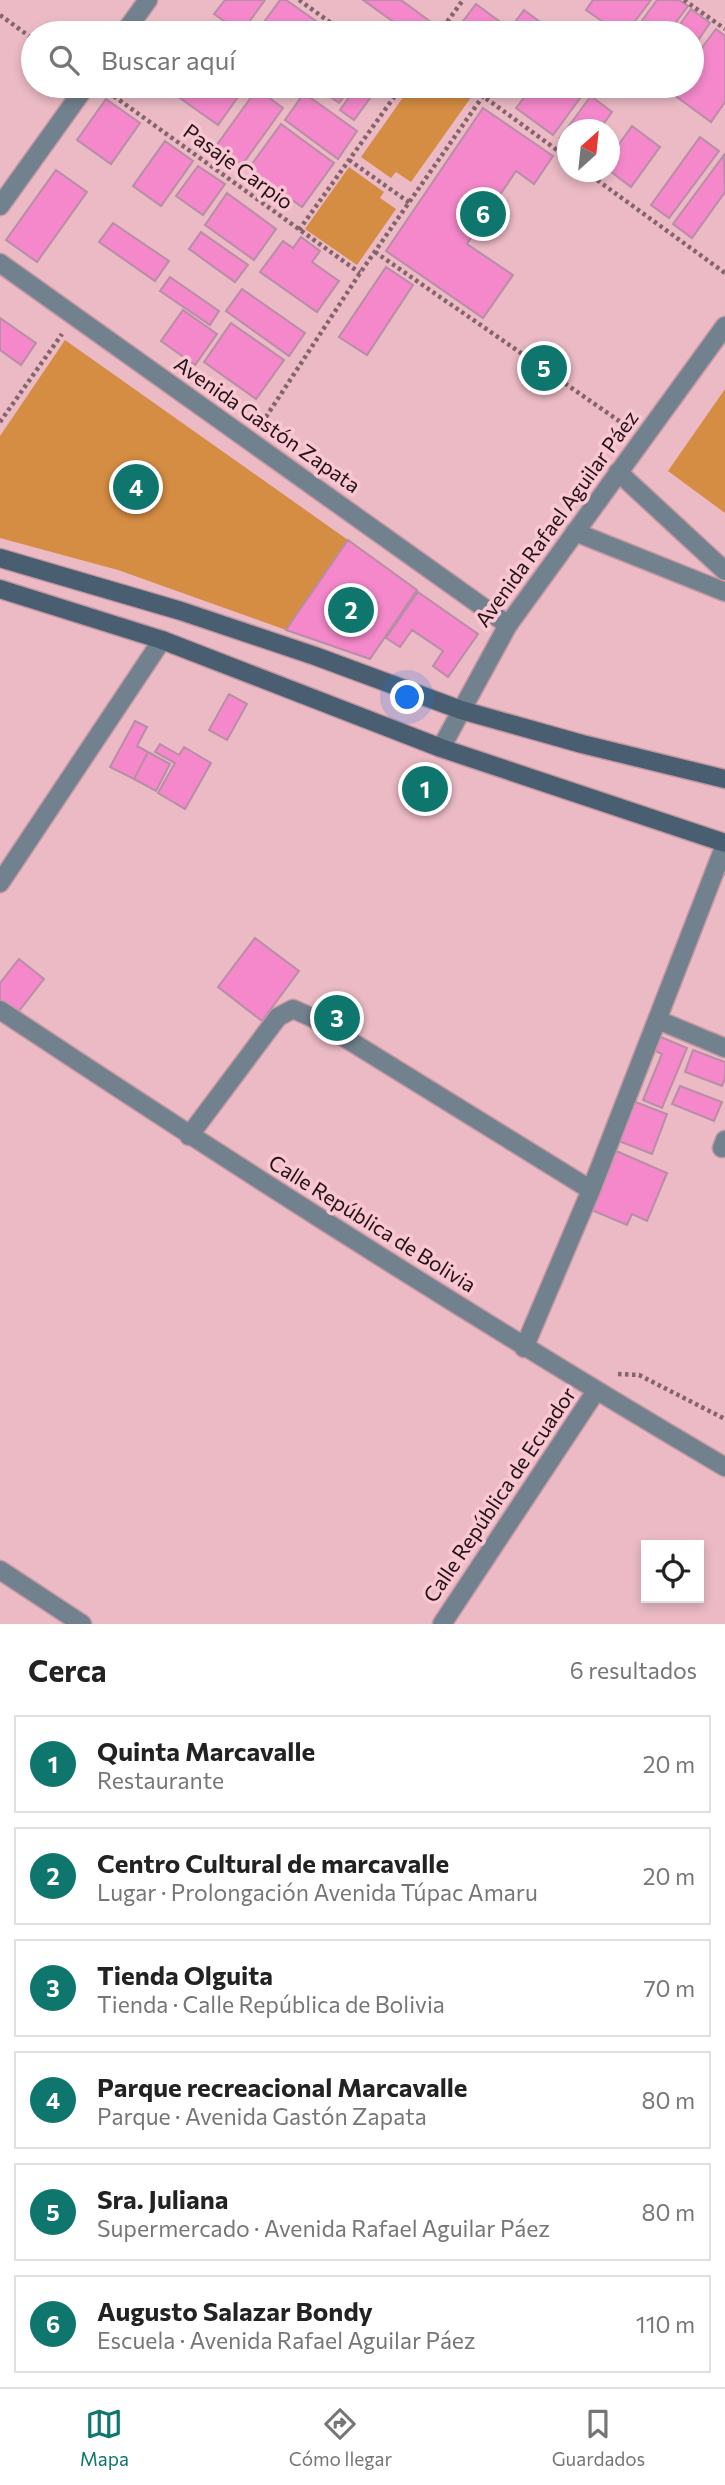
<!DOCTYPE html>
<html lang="es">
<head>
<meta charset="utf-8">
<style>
	:root { --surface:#fff; --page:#f2f2f2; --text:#222; --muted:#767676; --line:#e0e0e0; --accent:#0f766e }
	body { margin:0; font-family:Commissioner,sans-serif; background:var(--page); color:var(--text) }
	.controls { position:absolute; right:21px; bottom:21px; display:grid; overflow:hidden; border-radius:0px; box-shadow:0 4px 10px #0003 }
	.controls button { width:63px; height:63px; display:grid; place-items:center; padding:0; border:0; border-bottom:2px solid var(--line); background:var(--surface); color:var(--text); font:35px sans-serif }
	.compass { position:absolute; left:557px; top:119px; width:63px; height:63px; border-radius:50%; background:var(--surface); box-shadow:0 4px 10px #0003; rotate:27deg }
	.you { position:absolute; left:408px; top:698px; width:24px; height:24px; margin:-18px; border:5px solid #fff; border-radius:50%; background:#1a73e8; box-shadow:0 0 0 10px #1a73e833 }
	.badge { display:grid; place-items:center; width:46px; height:46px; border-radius:50%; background:var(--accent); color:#fff; font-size:23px; font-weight:700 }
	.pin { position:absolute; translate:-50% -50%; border:4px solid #fff; box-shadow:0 2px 7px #0006 }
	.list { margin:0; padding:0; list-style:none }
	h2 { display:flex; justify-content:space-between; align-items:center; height:91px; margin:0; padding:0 28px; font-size:30px }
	h2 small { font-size:23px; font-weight:400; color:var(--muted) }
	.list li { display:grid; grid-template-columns:46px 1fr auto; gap:21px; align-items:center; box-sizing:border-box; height:98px; margin:0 14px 14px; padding:0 14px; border:2px solid var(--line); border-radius:0px }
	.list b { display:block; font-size:26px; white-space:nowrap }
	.list p { margin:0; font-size:23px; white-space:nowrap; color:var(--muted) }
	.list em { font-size:23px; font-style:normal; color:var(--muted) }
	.icon { flex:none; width:38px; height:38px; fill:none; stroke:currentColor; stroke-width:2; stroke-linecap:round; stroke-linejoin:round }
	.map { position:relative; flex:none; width:725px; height:1624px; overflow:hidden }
	.search { position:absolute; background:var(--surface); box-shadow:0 4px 10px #0003; left:21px; right:21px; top:21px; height:77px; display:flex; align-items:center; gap:18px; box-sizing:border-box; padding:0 24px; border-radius:38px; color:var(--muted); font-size:26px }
	.sheet { height:763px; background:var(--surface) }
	nav { display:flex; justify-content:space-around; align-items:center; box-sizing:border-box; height:98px; border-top:2px solid var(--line); background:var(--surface); font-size:19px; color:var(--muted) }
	nav a { display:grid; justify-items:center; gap:4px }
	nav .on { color:var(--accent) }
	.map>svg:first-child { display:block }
	.green { fill:#d58d43 }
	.building { fill:#f488ca; stroke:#b78ea5; stroke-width:2 }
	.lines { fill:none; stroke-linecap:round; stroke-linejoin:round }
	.minor-casing { stroke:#c398a2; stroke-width:21 }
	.tertiary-casing { stroke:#c398a2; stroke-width:21 }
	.secondary-casing { stroke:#c398a2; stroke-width:21 }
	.path { stroke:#84646b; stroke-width:4.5; stroke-dasharray:3.5 3.5; stroke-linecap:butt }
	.minor { stroke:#72818e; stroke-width:18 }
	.tertiary { stroke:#72818e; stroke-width:18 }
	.secondary { stroke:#495f71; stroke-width:18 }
	.labels { text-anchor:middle; stroke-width:7; stroke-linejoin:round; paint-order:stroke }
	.street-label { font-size:21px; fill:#231216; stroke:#f9c7d2 }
</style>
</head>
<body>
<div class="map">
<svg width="725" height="1624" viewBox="0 0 725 1624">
	<rect width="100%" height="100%" fill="#ebbac5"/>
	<path class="green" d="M411,86H457L472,96L411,182L396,172L391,178L361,157Z
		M349,167L384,192L380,198L396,209L357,265L305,229Z
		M65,340L348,540L286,630L118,570L0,538V436Z
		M725,389V513L668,471Z"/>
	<path class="building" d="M225,0H265L241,33L214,14Z
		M280,0H286L329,30L327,33H256Z
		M363,0H401L439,28L435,33H409Z
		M593,0H651L626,33H619L586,10Z
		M657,0H679L688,6L668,33H633Z
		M476,4L499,21L490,33H454Z
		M691,9L710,23L692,49V33H674Z
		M524,10L551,30L549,33H507Z
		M716,29L725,36V102L711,122L670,92L674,86H692V61Z
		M163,86H223L238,97L218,125Z
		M315,86H352L339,103Z
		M357,86H370L376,90L354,120L340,110Z
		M487,86H511L502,97Z
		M533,86H555L559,89L561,86H589L553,135L516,108Z
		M257,89L283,108L242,165L216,146Z
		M304,93L357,131L338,159L285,120Z
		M591,96L612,112L599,130H568V143L560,138Z
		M106,99L140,123L111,164L77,140Z
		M483,108L553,156L534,184L516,171L467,244L513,275L483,318L386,251Z
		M281,124L334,163L302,207L249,168Z
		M632,126L660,147L631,187L610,171V157Z
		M700,137L719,151L669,218L651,205Z
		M165,141L193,161L161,206L133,186Z
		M724,155L725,192L692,238L673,224Z
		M198,166L225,184L203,215L176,196Z
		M56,170L87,192L37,262L6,240Z
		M227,193L276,229L254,260L205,225Z
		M113,223L169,261L155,281L99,242Z
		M201,232L248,265L235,282L189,249Z
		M301,237L320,251L312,262L339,281L317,312L260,272L283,241L293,248Z
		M386,267L413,285L367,355L339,337Z
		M170,277L219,311L210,325L160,291Z
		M242,289L305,333L289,356L226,311Z
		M183,310L217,334L195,365L161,341Z
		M0,318L36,343L21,365L0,350Z
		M231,323L284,360L256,399L204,362Z
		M348,540L417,590L370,659L286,630Z
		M418,592L478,634L448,677L433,666L443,651L412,630L400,647L386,638Z
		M229,694L247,704L227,740L209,730Z
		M135,721L147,727L137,746L148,752L134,779L110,767Z
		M160,744L179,755L184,747L211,763L185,809L158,793L175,763L155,752Z
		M148,752L170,764L156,791L134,779Z
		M255,938L299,971L262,1021L218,987Z
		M19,959L44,979L15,1016L0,1004V983Z
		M656,1035L687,1048L662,1108L643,1100L662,1054L651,1049Z
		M693,1050L725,1062V1078L722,1086L685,1072Z
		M680,1086L722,1102L714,1121L672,1104Z
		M630,1100L667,1114L652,1154L616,1140Z
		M614,1150L667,1173L647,1221L632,1214L627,1225L589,1209Z"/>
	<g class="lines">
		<g class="minor-casing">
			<path id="minor" d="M124,33L148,0
				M0,206L86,86
				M0,263L508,625
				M618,472L725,571
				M575,532L725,592
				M0,883L162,640
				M0,1010C238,1168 479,1322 725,1467
				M658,1020L725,1048
				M189,1136L278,1017L293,1009L313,1018L591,1190
				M722,1148L725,1140
				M524,1348L591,1190L725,845
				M0,1570L82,1624
				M442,1624L596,1391"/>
		</g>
		<g class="tertiary-casing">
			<path id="tertiary" d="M441,748L508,625L725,326"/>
		</g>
		<g class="secondary-casing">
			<path id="secondary" d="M0,558L181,611L315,656L461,710L582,744L725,779
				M0,589L162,640L441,748L725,843"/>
		</g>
		<path class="path" d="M299,0L345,33
			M684,0L725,29
			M0,15L33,39
			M439,33L463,0
			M469,86L568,158
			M108,92L360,273
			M349,160L410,203
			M586,172L725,273
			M299,230L402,86
			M375,252L625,425
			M0,422L62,334
			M262,423L360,273L483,96
			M618,1374L639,1375L725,1419"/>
		<use href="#minor" class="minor"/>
		<use href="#tertiary" class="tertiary"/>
		<use href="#secondary" class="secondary"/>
	</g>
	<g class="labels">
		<g class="street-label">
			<text transform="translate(238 167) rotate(36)" y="7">Pasaje Carpio</text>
			<text transform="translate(267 425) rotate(35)" y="7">Avenida Gastón Zapata</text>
			<text transform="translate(557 519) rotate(-54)" y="7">Avenida Rafael Aguilar Páez</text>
			<text transform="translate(372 1224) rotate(32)" y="7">Calle República de Bolivia</text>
			<text transform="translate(500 1495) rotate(-56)" y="7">Calle República de Ecuador</text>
		</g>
	</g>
</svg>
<div class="controls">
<button><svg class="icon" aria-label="locate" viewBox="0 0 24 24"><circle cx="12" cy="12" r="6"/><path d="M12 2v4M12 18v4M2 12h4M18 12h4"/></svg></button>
</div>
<svg class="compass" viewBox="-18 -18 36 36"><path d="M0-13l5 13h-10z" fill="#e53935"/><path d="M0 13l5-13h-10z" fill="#767676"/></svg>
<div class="you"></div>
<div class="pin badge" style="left:425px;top:789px">1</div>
<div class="pin badge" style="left:351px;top:610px">2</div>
<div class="pin badge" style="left:337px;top:1018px">3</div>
<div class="pin badge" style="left:136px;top:487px">4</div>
<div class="pin badge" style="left:544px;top:368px">5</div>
<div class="pin badge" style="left:483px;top:214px">6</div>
<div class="search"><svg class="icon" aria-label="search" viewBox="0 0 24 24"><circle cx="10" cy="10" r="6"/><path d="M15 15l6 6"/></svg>Buscar aquí</div>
</div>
<section class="sheet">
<h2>Cerca<small>6 resultados</small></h2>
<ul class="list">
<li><span class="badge">1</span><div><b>Quinta Marcavalle</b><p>Restaurante</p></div><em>20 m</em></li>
<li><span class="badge">2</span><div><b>Centro Cultural de marcavalle</b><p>Lugar · Prolongación Avenida Túpac Amaru</p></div><em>20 m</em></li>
<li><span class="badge">3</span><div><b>Tienda Olguita</b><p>Tienda · Calle República de Bolivia</p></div><em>70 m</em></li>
<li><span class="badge">4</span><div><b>Parque recreacional Marcavalle</b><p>Parque · Avenida Gastón Zapata</p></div><em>80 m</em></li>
<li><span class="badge">5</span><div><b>Sra. Juliana</b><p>Supermercado · Avenida Rafael Aguilar Páez</p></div><em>80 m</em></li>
<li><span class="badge">6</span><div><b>Augusto Salazar Bondy</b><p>Escuela · Avenida Rafael Aguilar Páez</p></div><em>110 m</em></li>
</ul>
</section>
<nav>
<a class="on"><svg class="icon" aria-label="map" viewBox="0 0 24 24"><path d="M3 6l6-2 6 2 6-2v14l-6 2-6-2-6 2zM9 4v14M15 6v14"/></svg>Mapa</a>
<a><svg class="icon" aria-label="directions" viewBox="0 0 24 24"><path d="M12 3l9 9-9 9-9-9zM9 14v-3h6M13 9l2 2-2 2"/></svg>Cómo llegar</a>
<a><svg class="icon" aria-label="saved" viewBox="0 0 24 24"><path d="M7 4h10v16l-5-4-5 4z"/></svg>Guardados</a>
</nav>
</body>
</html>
